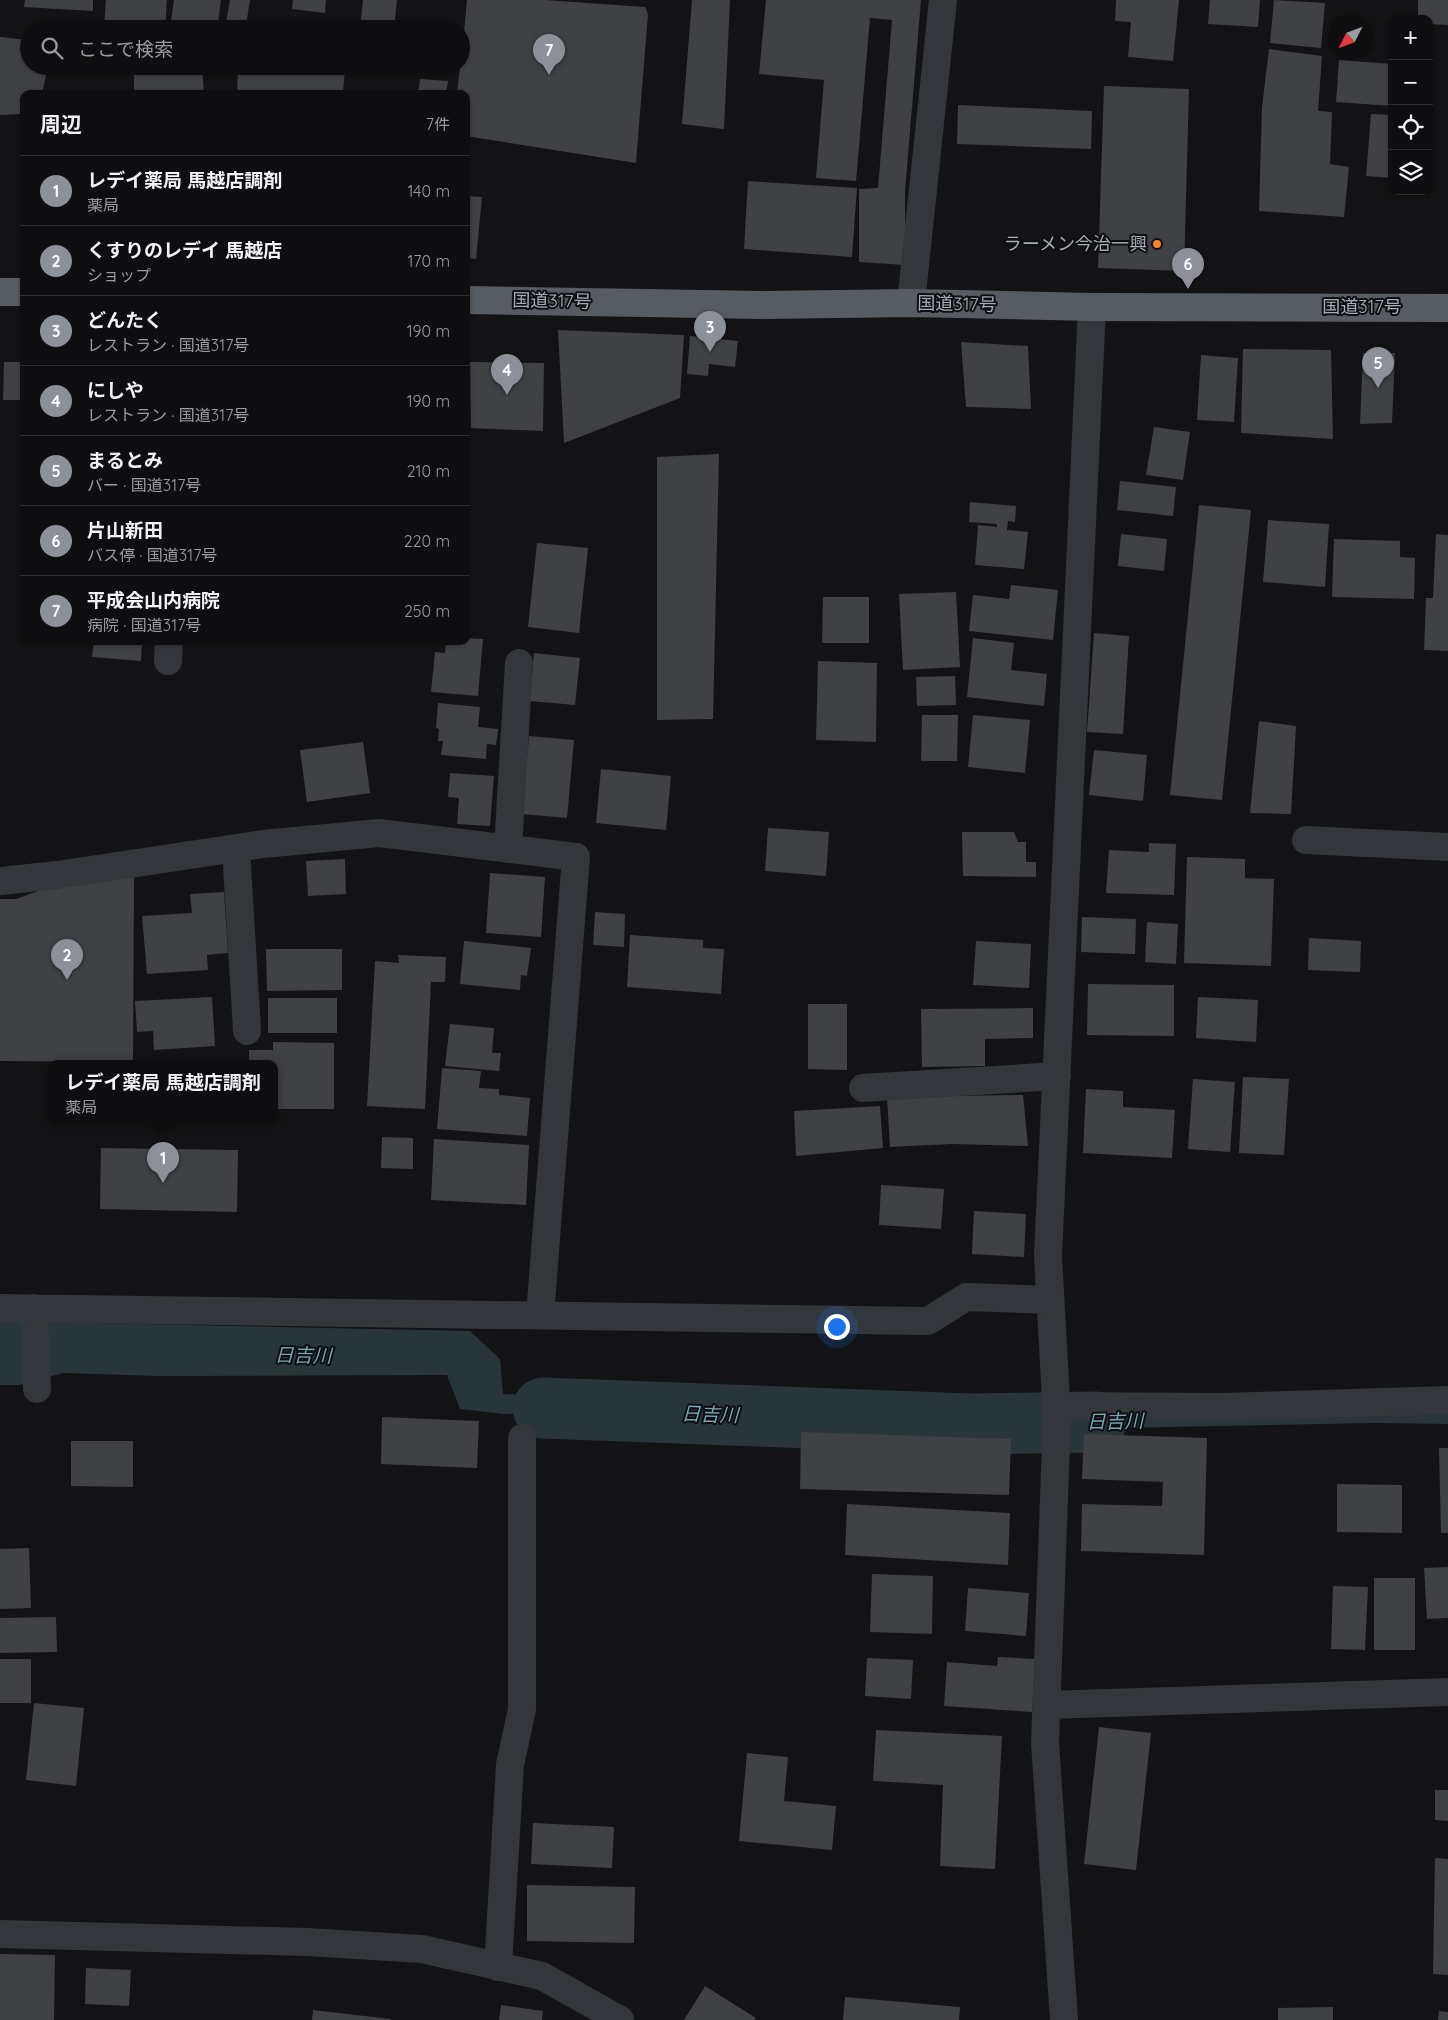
<!DOCTYPE html>
<html lang="ja">
<head>
<meta charset="utf-8">
<style>
	:root { --surface:#0e0e10; --page:#171719; --text:#f1f3f6; --muted:#9b9c9f; --line:#2e2e30; --accent:#8c9099 }
	body { margin:0; font-family:Quicksand,"Noto Sans JP",sans-serif; background:var(--page); color:var(--text) }
	.controls { position:absolute; right:15px; top:15px; display:grid; overflow:hidden; border-radius:10px; box-shadow:0 1px 4px #0004 }
	.controls button { width:45px; height:45px; display:grid; place-items:center; padding:0; border:0; border-bottom:1px solid var(--line); background:var(--surface); color:var(--text); font:25px sans-serif }
	.compass { position:absolute; left:1328px; top:15px; width:45px; height:45px; border-radius:50%; background:var(--surface); box-shadow:0 1px 4px #0004; rotate:228deg }
	.you { position:absolute; left:836px; top:1326px; width:18px; height:18px; margin:-12px; border:4px solid #fff; border-radius:50%; background:#1a73e8; box-shadow:0 0 0 8px #1a73e833 }
	.badge { display:grid; place-items:center; width:32px; height:32px; border-radius:50%; background:var(--accent); color:#fff; font-size:16px; font-weight:700 }
	.pin { position:absolute; translate:-50% -41px; filter:drop-shadow(0 1px 2px #0008) }
	.pin::after { content:''; position:absolute; top:26px; width:18px; height:15px; background:inherit; clip-path:polygon(0 0,100% 0,50% 100%) }
	.popup { position:absolute; left:48px; top:1060px; width:230px; height:65px; box-sizing:border-box; display:grid; place-content:center; border-radius:10px; background:var(--surface); filter:drop-shadow(0 1px 4px #0005); font-size:16px; white-space:nowrap; color:var(--muted) }
	.popup b { font-size:19px; color:var(--text) }
	.popup::after { content:''; position:absolute; left:50%; top:100%; margin-left:-10px; border:10px solid transparent; border-top-color:var(--surface) }
	.list { margin:0; padding:0; list-style:none }
	h2 { display:flex; justify-content:space-between; align-items:center; height:65px; margin:0; padding:0 20px; font-size:21px }
	h2 small { font-size:16px; font-weight:400; color:var(--muted) }
	.list li { display:grid; grid-template-columns:32px 1fr auto; gap:15px; align-items:center; box-sizing:border-box; height:70px; padding:0 20px; border-top:1px solid var(--line) }
	.list b { display:block; font-size:19px; white-space:nowrap }
	.list p { margin:0; font-size:16px; white-space:nowrap; color:var(--muted) }
	.list em { font-size:16px; font-style:normal; color:var(--muted) }
	.icon { flex:none; width:28px; height:28px; fill:none; stroke:currentColor; stroke-width:2; stroke-linecap:round; stroke-linejoin:round }
	.map { position:relative; flex:none; width:1448px; height:2020px; overflow:hidden }
	.search { position:absolute; background:var(--surface); box-shadow:0 1px 4px #0004; left:20px; top:20px; width:450px; height:55px; display:flex; align-items:center; gap:12px; box-sizing:border-box; padding:0 18px; border-radius:28px; color:var(--muted); font-size:19px }
	.panel { position:absolute; background:var(--surface); box-shadow:0 1px 4px #0004; left:20px; top:90px; width:450px; height:555px; border-radius:10px }
	.map>svg:first-child { display:block }
	.water { fill:#28363a }
	.lines { fill:none; stroke-linecap:round; stroke-linejoin:round }
	.river { stroke:#28363a; stroke-width:61 }
	.building { fill:#3f4145 }
	.minor { stroke:#33363a; stroke-width:28 }
	.trunk { stroke:#575c62; stroke-width:28 }
	.poi-dot { fill:#ff8220; stroke:#0e0e10; stroke-width:2 }
	.labels { text-anchor:middle; stroke-width:4; stroke-linejoin:round; paint-order:stroke }
	.poi-label { font-size:18px; fill:#a3adb7; stroke:#0e0e10; text-anchor:end }
	.street-label { font-size:18px; fill:#a3adb7; stroke:#0e0e10 }
	.water-label { font-size:19px; font-style:italic; fill:#76a6b6; stroke:#0e0e10 }
</style>
</head>
<body>
<div class="map">
<svg width="1448" height="2020" viewBox="0 0 1448 2020">
	<rect width="100%" height="100%" fill="#131315"/>
	<path class="water" d="M0,1321L470,1331L500,1359L503,1394L1011,1411L1092,1418L1448,1412V1424L1374,1423L1120,1428L628,1411L504,1414L460,1409L447,1375L158,1376L63,1373L19,1385H0Z"/>
	<g class="lines">
		<path class="river" d="M543,1408L970,1424L1096,1422"/>
	</g>
	<path class="building" d="M25,0H93V11L24,7Z
		M106,0H167L165,29L104,27Z
		M174,0H221L217,29L170,28Z
		M230,0H250L246,25L226,22Z
		M293,0H326L325,13L292,9Z
		M363,0H397L394,29H360Z
		M467,0H545L645,7L648,14L636,163L466,136V94H457L460,66H461Z
		M692,0H730L724,129L682,124Z
		M766,0H921L905,191V265L859,262V189L878,188L892,20L870,18L856,181L816,178L824,80L759,74Z
		M1116,0H1179L1173,61L1128,57L1131,22L1115,21Z
		M1210,0H1260L1258,27L1208,24Z
		M1274,0L1325,3L1321,48L1270,43Z
		M1418,0H1448V25L1429,24V19H1418Z
		M0,37L29,40V66H48L42,94H24V114L0,115Z
		M1269,49L1322,56L1318,111L1332,112L1330,164L1349,167L1344,217L1259,211L1262,107Z
		M1339,60L1392,64V106L1336,102Z
		M134,66H202L204,94H134Z
		M238,66H320L345,68L343,94H237Z
		M420,79L448,81L446,94H418Z
		M1104,86L1189,89L1184,271L1098,268Z
		M958,105L1092,111L1091,149L957,144Z
		M1371,114L1392,115V178L1366,176Z
		M748,181L857,188L852,257L744,249Z
		M466,196L482,197L476,259L466,258Z
		M558,330L684,335L680,398L564,443Z
		M690,336L738,341L735,367L709,364L708,376L687,374Z
		M961,342L1028,346L1031,409L966,407Z
		M1243,349L1331,350L1333,439L1241,433Z
		M1363,353H1395L1392,423L1360,424Z
		M1201,355L1238,358L1234,422L1197,420Z
		M4,362H24V400H3Z
		M470,362L544,363L543,431L471,428Z
		M1154,427L1190,432L1183,480L1146,475Z
		M719,454L713,719L657,720V457Z
		M1120,481L1176,487L1173,516L1117,510Z
		M970,502L1016,506L1015,522L1008,521L1007,530L1028,532L1024,569L975,565L978,525L997,527V524L969,522Z
		M1199,505L1251,510L1222,800L1170,795Z
		M1268,520L1329,524L1325,587L1263,582Z
		M1121,534L1167,539L1164,571L1118,566Z
		M1436,534L1448,535V651L1424,650L1426,598H1433Z
		M1334,539L1400,541V557L1415,558L1414,599L1332,597Z
		M537,543L588,548L579,633L528,627Z
		M1011,585L1058,590L1053,640L969,631L973,595L1009,599Z
		M956,592L960,667L903,670L899,594Z
		M823,597H869V643H822Z
		M1094,633L1129,636L1123,734L1087,732Z
		M466,638L483,639L478,696L431,692L435,652L445,653L446,641H466Z
		M973,638L1014,643L1011,670L1047,674L1044,706L967,697Z
		M94,641H142L141,661L92,657Z
		M534,653L580,658L575,705L530,701Z
		M818,661L877,663L876,742L816,740Z
		M955,676L956,705L917,706L916,677Z
		M438,703L480,707L478,727L498,729L496,745L487,744L486,759L441,755L443,741H438L439,729L436,728Z
		M922,715H958L957,761H921Z
		M973,715L1030,720L1025,773L968,767Z
		M1259,721L1296,726L1291,814L1250,813Z
		M529,736L574,740L567,818L522,814Z
		M363,742L370,793L307,802L300,750Z
		M1094,750L1147,755L1143,801L1089,795Z
		M601,769L671,776L666,830L596,823Z
		M450,773L494,776L490,826L457,824L459,798L448,797Z
		M768,828L829,832L826,876L765,871Z
		M962,832H1014L1018,842H1026V862H1036V877L963,876Z
		M1149,843L1176,844L1174,895L1106,893L1109,850L1149,852Z
		M1187,857L1245,859V878L1274,879L1271,966L1184,963Z
		M345,859L346,894L308,896L306,861Z
		M490,873L545,877L541,937L486,933Z
		M134,877L133,1062L0,1061V899H16L44,889Z
		M224,892L228,953L207,955L208,970L147,974L142,916L192,913L190,894Z
		M595,912L625,914L624,947L593,945Z
		M1082,917L1136,919L1135,954L1081,952Z
		M1147,922L1178,924L1176,964L1145,962Z
		M630,935L703,940V948L724,949L721,994L627,987Z
		M1309,938L1361,941L1360,972L1308,970Z
		M464,941L531,948L527,976L521,975L520,990L460,984Z
		M976,941L1031,944L1029,988L973,985Z
		M266,949H342V990L267,991Z
		M398,955L446,957L445,982H431L425,1109L367,1106L375,961L399,963Z
		M1088,984L1174,985V1036L1087,1035Z
		M212,997L215,1046L154,1050L153,1031L137,1032L135,1001Z
		M1198,997L1258,1000L1256,1042L1196,1038Z
		M268,998H337V1033H268Z
		M808,1004H847V1070L808,1069Z
		M1033,1008V1038L985,1039V1066L922,1067L921,1009Z
		M450,1024L494,1028L492,1053H501L499,1071L445,1066Z
		M273,1042L334,1043V1109H274V1064H249V1050H273Z
		M442,1068L481,1071L479,1088L499,1089V1095L530,1098L527,1136L437,1129Z
		M1243,1077L1289,1079L1284,1155L1239,1153Z
		M1193,1079L1235,1082L1230,1152L1188,1149Z
		M1086,1089L1123,1091V1107L1175,1110L1172,1158L1083,1153Z
		M1023,1095L1028,1146L952,1144L890,1147L887,1097Z
		M880,1106L883,1148L796,1156L794,1111Z
		M382,1137L413,1138V1169L381,1168Z
		M434,1139L529,1145L526,1205L431,1200Z
		M101,1148L238,1150L237,1212L100,1209Z
		M881,1185L944,1189L941,1229L879,1225Z
		M974,1211L1026,1214L1024,1257L972,1254Z
		M382,1417L479,1421L477,1468L381,1464Z
		M801,1432L1011,1439L1009,1495L800,1489Z
		M1084,1434L1207,1438L1204,1555L1081,1551L1082,1504L1162,1506L1163,1482L1082,1479Z
		M71,1441H133V1487L71,1486Z
		M1439,1448H1448V1533H1441Z
		M1337,1484L1402,1485V1533L1337,1532Z
		M847,1504L1010,1513L1008,1565L845,1555Z
		M29,1548L31,1608L0,1609V1549Z
		M1448,1567V1618L1427,1619L1424,1568Z
		M872,1574L933,1576L932,1634L870,1632Z
		M1374,1578H1415V1650H1374Z
		M1333,1586L1368,1587L1365,1650L1331,1649Z
		M968,1588L1029,1593L1026,1636L965,1631Z
		M56,1617L57,1652L0,1653V1618Z
		M998,1657L1035,1659L1032,1712L944,1706L947,1662L997,1666Z
		M867,1658L913,1660L911,1699L865,1696Z
		M0,1659H31V1703H0Z
		M34,1703L84,1708L76,1786L26,1780Z
		M1099,1727L1151,1733L1136,1870L1084,1864Z
		M876,1730L1002,1736L995,1869L940,1866L943,1785L873,1781Z
		M747,1753L788,1757L784,1801L836,1806L832,1850L739,1841Z
		M1435,1790H1448V1821L1435,1820Z
		M533,1823L614,1827L612,1868L531,1864Z
		M1435,1858L1448,1859V1975L1433,1974Z
		M527,1885L635,1887L634,1943L527,1941Z
		M0,1954L55,1955L54,2020H0Z
		M86,1968L131,1970L129,2006L85,2004Z
		M705,1986L756,2018L754,2020H684Z
		M845,1997L960,2007L959,2020H843Z
		M501,2005L543,2011L542,2020H499Z
		M1333,2007V2020H1278V2008Z
		M313,2010L390,2019V2020H312Z
		M1439,2011L1448,2012V2020H1438Z"/>
	<g class="lines">
		<path class="minor" d="M911,303L943,0
			M168,661L169,641
			M1306,840L1448,847
			M236,849L247,1031
			M508,849L519,663
			M0,881L57,875L263,844L379,833L576,857L540,1315
			M863,1088L1057,1076
			M0,1308L928,1321L966,1297L1050,1300
			M34,1308L37,1389
			M1056,1406L1223,1407L1448,1400
			M1046,1705L1448,1692
			M0,1934L307,1942L422,1949L542,1976L620,2020
			M498,1967L510,1765L522,1709V1438
			M1064,2020L1045,1743L1057,1418L1048,1256L1092,307"/>
		<path class="trunk" d="M0,292H24
			M466,300L764,305L911,303L1092,307L1448,308"/>
	</g>
	<circle class="poi-dot" cx="1157" cy="244" r="5"/>
	<g class="labels">
		<g class="poi-label">
			<text x="1147" y="250">ラーメン今治一興</text>
		</g>
		<g class="street-label">
			<text transform="translate(552 301) rotate(1)" y="6">国道317号</text>
			<text transform="translate(957 304) rotate(1)" y="6">国道317号</text>
			<text x="1362" y="313">国道317号</text>
		</g>
		<g class="water-label">
			<text transform="translate(303 1355) rotate(1)" y="7">日吉川</text>
			<text transform="translate(710 1414) rotate(2)" y="7">日吉川</text>
			<text transform="translate(1115 1421) rotate(-1)" y="7">日吉川</text>
		</g>
	</g>
</svg>
<div class="controls">
<button>+</button>
<button>−</button>
<button><svg class="icon" aria-label="locate" viewBox="0 0 24 24"><circle cx="12" cy="12" r="6"/><path d="M12 2v4M12 18v4M2 12h4M18 12h4"/></svg></button>
<button><svg class="icon" aria-label="layers" viewBox="0 0 24 24"><path d="M12 4l9 5-9 5-9-5zM3 14l9 5 9-5"/></svg></button>
</div>
<svg class="compass" viewBox="-18 -18 36 36"><path d="M0-13l5 13h-10z" fill="#e53935"/><path d="M0 13l5-13h-10z" fill="#9b9c9f"/></svg>
<div class="you"></div>
<div class="pin badge" style="left:163px;top:1183px">1</div>
<div class="popup"><b>レデイ薬局 馬越店調剤</b>薬局</div>
<div class="pin badge" style="left:67px;top:980px">2</div>
<div class="pin badge" style="left:710px;top:352px">3</div>
<div class="pin badge" style="left:507px;top:395px">4</div>
<div class="pin badge" style="left:1378px;top:388px">5</div>
<div class="pin badge" style="left:1188px;top:289px">6</div>
<div class="pin badge" style="left:549px;top:75px">7</div>
<div class="search"><svg class="icon" aria-label="search" viewBox="0 0 24 24"><circle cx="10" cy="10" r="6"/><path d="M15 15l6 6"/></svg>ここで検索</div>
<section class="panel">
<h2>周辺<small>7件</small></h2>
<ul class="list">
<li><span class="badge">1</span><div><b>レデイ薬局 馬越店調剤</b><p>薬局</p></div><em>140 m</em></li>
<li><span class="badge">2</span><div><b>くすりのレデイ 馬越店</b><p>ショップ</p></div><em>170 m</em></li>
<li><span class="badge">3</span><div><b>どんたく</b><p>レストラン · 国道317号</p></div><em>190 m</em></li>
<li><span class="badge">4</span><div><b>にしや</b><p>レストラン · 国道317号</p></div><em>190 m</em></li>
<li><span class="badge">5</span><div><b>まるとみ</b><p>バー · 国道317号</p></div><em>210 m</em></li>
<li><span class="badge">6</span><div><b>片山新田</b><p>バス停 · 国道317号</p></div><em>220 m</em></li>
<li><span class="badge">7</span><div><b>平成会山内病院</b><p>病院 · 国道317号</p></div><em>250 m</em></li>
</ul>
</section>
</div>
</body>
</html>
